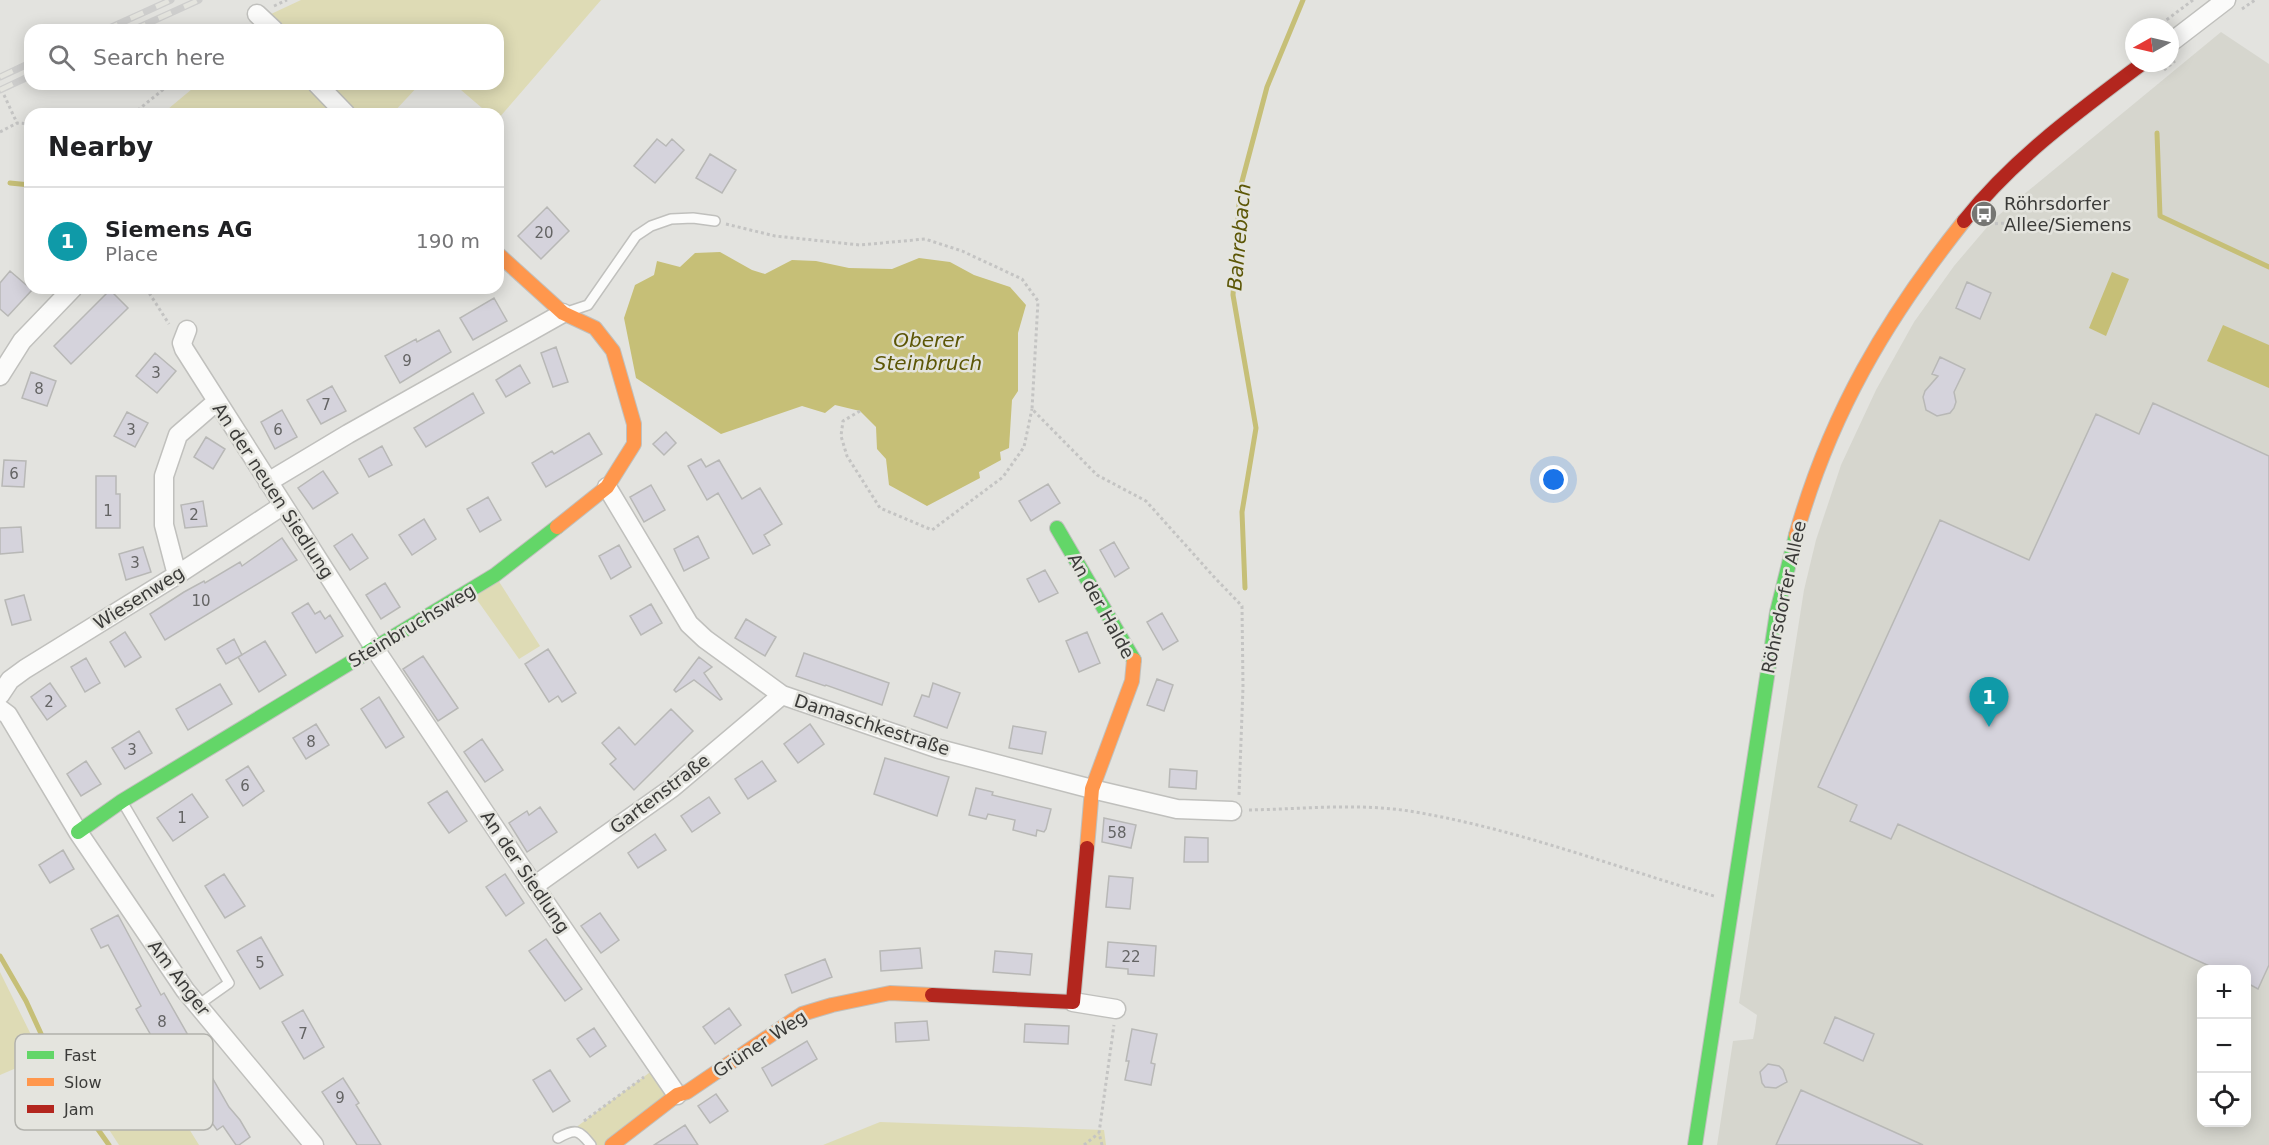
<!DOCTYPE html>
<html lang="en">
<head>
<meta charset="utf-8">
<style>
	:root { --surface:#fff; --page:#f6f6f6; --text:#202124; --muted:#757577; --line:#e0e0e0; --accent:#0b8043 }
	body { margin:0; font-family:"DejaVu Sans",sans-serif; background:var(--page); color:var(--text) }
	.controls { position:absolute; right:18px; bottom:18px; display:grid; overflow:hidden; border-radius:12px; box-shadow:0 3px 15px #0003 }
	.controls button { width:54px; height:54px; display:grid; place-items:center; padding:0; border:0; border-bottom:2px solid var(--line); background:var(--surface); color:var(--text); font:30px sans-serif }
	.compass { position:absolute; left:2125px; top:18px; width:54px; height:54px; border-radius:50%; background:var(--surface); box-shadow:0 3px 15px #0003; rotate:262deg }
	.you { position:absolute; left:1554px; top:480px; width:21px; height:21px; margin:-15px; border:4px solid #fff; border-radius:50%; background:#1a73e8; box-shadow:0 0 0 9px #1a73e833 }
	.badge { display:grid; place-items:center; width:39px; height:39px; border-radius:50%; background:var(--accent); color:#fff; font-size:20px; font-weight:700 }
	.pin { position:absolute; translate:-50% -50px; filter:drop-shadow(0 2px 3px #0008) }
	.pin::after { content:''; position:absolute; top:32px; width:21px; height:18px; background:inherit; clip-path:polygon(0 0,100% 0,50% 100%) }
	.list { margin:0; padding:0; list-style:none }
	h2 { display:flex; justify-content:space-between; align-items:center; height:78px; margin:0; padding:0 24px; font-size:26px }
	h2 small { font-size:20px; font-weight:400; color:var(--muted) }
	.list li { display:grid; grid-template-columns:39px 1fr auto; gap:18px; align-items:center; box-sizing:border-box; height:108px; padding:0 24px; border-top:2px solid var(--line) }
	.list b { display:block; font-size:22px; white-space:nowrap }
	.list p { margin:0; font-size:20px; white-space:nowrap; color:var(--muted) }
	.list em { font-size:20px; font-style:normal; color:var(--muted) }
	.icon { flex:none; width:33px; height:33px; fill:none; stroke:currentColor; stroke-width:2; stroke-linecap:round; stroke-linejoin:round }
	.map { position:relative; flex:none; width:2269px; height:1145px; overflow:hidden }
	.search { position:absolute; background:var(--surface); box-shadow:0 3px 15px #0003; left:24px; top:24px; width:480px; height:66px; display:flex; align-items:center; gap:15px; box-sizing:border-box; padding:0 21px; border-radius:18px; color:var(--muted); font-size:22px }
	.panel { position:absolute; background:var(--surface); box-shadow:0 3px 15px #0003; left:24px; top:108px; width:480px; height:186px; border-radius:18px }
	.map>svg:first-child { display:block }
	.built { fill:#d6d6ce; fill-rule:evenodd }
	.green { fill:#dedbb5 }
	.water { fill:#c6bf77 }
	.lines { fill:none; stroke-linecap:round; stroke-linejoin:round }
	.stream { stroke:#c6bf77; stroke-width:5 }
	.building { fill:#d5d3dc; stroke:#b8b8b6; stroke-width:1.5 }
	.lane-casing { stroke:#c0c0bd; stroke-width:12 }
	.street-casing { stroke:#c0c0bd; stroke-width:21 }
	.fast-casing { stroke:#c0c0bd; stroke-width:16 }
	.slow-casing { stroke:#c0c0bd; stroke-width:16 }
	.jam-casing { stroke:#c0c0bd; stroke-width:16 }
	.path { stroke:#c4c4c3; stroke-width:3; stroke-dasharray:3 3; stroke-linecap:butt }
	.lane { stroke:#fbfbfa; stroke-width:9 }
	.street { stroke:#fbfbfa; stroke-width:18 }
	.fast { stroke:#63d668; stroke-width:14 }
	.slow { stroke:#ff974d; stroke-width:14 }
	.jam { stroke:#b3261e; stroke-width:14 }
	.rail-casing { stroke:#cececd; stroke-width:7 }
	.rail { stroke:#e4e4de; stroke-width:4.5; stroke-dasharray:14; stroke-linecap:butt }
	.labels { text-anchor:middle; stroke-width:5; stroke-linejoin:round; paint-order:stroke }
	.number-label { font-size:15px; fill:#646464 }
	.poi-label { font-size:18px; fill:#3b3b39; stroke:#e4e4de; text-anchor:start }
	.street-label { font-size:18px; fill:#3b3b39; stroke:#e4e4de }
	.water-label { font-size:20px; font-style:italic; fill:#5c5606; stroke:#e4e4de }
	.key { fill:#e4e4de; stroke:#b1b1ac; stroke-width:1.5 }
	.key-label { font-size:16px; fill:#3b3b39 }
</style>
</head>
<body>
<div class="map">
<svg width="2269" height="1145" viewBox="0 0 2269 1145">
	<rect width="100%" height="100%" fill="#e3e3df"/>
	<path class="built" d="M2221,32L2269,64V1145H1717L1733,1041L1753,1039L1755,1029L1757,1015L1739,1003L1804,590L1816,540L1841,465L1876,390L1914,322L1954,266L1994,219ZM2202,970H2246V1122H2202Z"/>
	<path class="green" d="M301,0H601L498,119V114H489L454,84H498V30H263L271,14Z
		M198,84H420L392,114H162Z
		M498,580L540,646L519,659L475,597Z
		M0,972L42,1057L0,1075Z
		M133,1061L141,1070L149,1064L199,1145H119L80,1085Z
		M657,1067L677,1095L612,1145H591L571,1131Z
		M880,1122L1104,1130L1106,1145H823Z"/>
	<path class="water" d="M720,252L752,270L765,274L792,260L816,261L849,268L892,269L919,258L950,262L974,275L1010,287L1026,305L1018,333V391L1012,400L1009,448L1000,452L1001,460L979,472L980,478L927,506L889,485L886,459L877,449L876,427L860,411L835,405L825,413L802,406L721,434L636,378L624,318L635,285L654,275L657,261L680,267L695,253Z
		M2112,272L2129,279L2106,336L2089,328Z
		M2223,325L2269,345V388L2207,361Z"/>
	<g class="lines">
		<path class="stream" d="M2157,133L2160,216L2269,267
			M10,183L30,185
			M1245,588L1242,512L1256,428L1233,295L1240,189L1267,87L1303,0
			M0,956L26,1001L43,1038L74,1084L97,1128L109,1145"/>
	</g>
	<path class="building" d="M657,139L666,146L672,139L684,150L655,183L634,166Z
		M710,154L736,170L722,193L696,178Z
		M547,207L569,231L541,259L518,236Z
		M10,271L32,290L8,316L0,309V283Z
		M1967,282L1991,293L1980,319L1956,308Z
		M110,290L128,308L71,364L54,346Z
		M494,298L507,321L473,340L460,318Z
		M439,330L451,352L400,383L385,356L416,339L417,342Z
		M556,347L568,382L553,387L541,353Z
		M155,353L176,371L157,393L136,376Z
		M1940,357L1965,369L1954,392L1956,402L1954,408L1950,413L1937,416L1926,410L1923,397L1925,391L1938,376L1932,374Z
		M520,365L530,383L506,397L496,380Z
		M31,372L56,381L47,406L22,398Z
		M332,386L346,411L321,424L307,400Z
		M473,393L484,413L426,447L414,428Z
		M2153,403L2269,456V965L2258,989L2247,983V969H2216L1898,824L1891,839L1850,821L1857,805L1818,787L1940,520L2029,560L2096,414L2139,434Z
		M282,410L297,437L275,449L261,422Z
		M127,412L148,423L135,447L114,436Z
		M666,432L676,443L664,455L653,444Z
		M589,433L602,454L546,487L532,463L552,451L554,454Z
		M206,437L225,449L213,469L194,457Z
		M382,446L392,465L369,477L359,459Z
		M701,459L706,467L719,460L742,499L760,488L782,524L764,535L770,545L753,554L718,493L707,500L688,466Z
		M4,460L26,461L24,487L2,486Z
		M323,471L338,493L313,509L298,488Z
		M96,476H116V494H120V528H96Z
		M1048,484L1060,503L1031,521L1019,501Z
		M651,485L665,510L644,522L630,497Z
		M488,497L501,520L480,532L467,509Z
		M203,501L207,526L185,528L181,505Z
		M424,519L436,539L412,555L399,535Z
		M21,527L23,552L0,554V528Z
		M352,534L368,558L350,570L334,546Z
		M698,536L709,558L684,571L674,549Z
		M282,538L297,560L165,640L150,614L184,592L204,581L205,583L240,562L242,566Z
		M1114,542L1129,568L1115,577L1100,550Z
		M619,545L631,567L611,579L599,556Z
		M143,547L151,572L126,580L119,554Z
		M1045,570L1058,593L1039,602L1027,579Z
		M385,583L400,607L381,619L366,595Z
		M24,595L31,620L12,625L5,600Z
		M308,603L315,614L320,611L325,619L330,615L343,636L316,653L292,613Z
		M651,604L662,623L641,635L630,616Z
		M1162,613L1178,641L1163,650L1147,622Z
		M746,619L776,637L765,656L735,638Z
		M125,632L141,657L125,667L110,642Z
		M1087,632L1100,663L1079,672L1066,641Z
		M234,639L242,655L226,664L217,649Z
		M265,641L286,675L259,692L238,657Z
		M548,649L576,693L562,702L558,696L549,702L525,664Z
		M804,653L889,683L882,705L826,685L825,686L796,676Z
		M423,656L458,708L438,721L403,669Z
		M699,657L712,667L704,673L722,699L720,700L694,680L676,692L674,690Z
		M86,658L100,683L85,692L71,667Z
		M1157,679L1173,685L1164,711L1147,705Z
		M50,683L66,706L47,720L31,697Z
		M933,683L960,693L947,728L914,716L922,695L929,697Z
		M220,684L232,704L188,730L176,709Z
		M379,697L404,737L386,748L361,709Z
		M671,709L693,731L634,790L610,764L616,759L602,743L619,727L635,745Z
		M316,724L329,745L306,759L293,738Z
		M810,724L824,744L798,763L784,744Z
		M1013,726L1046,732L1042,754L1009,748Z
		M139,731L152,753L125,769L112,748Z
		M482,739L503,770L485,782L464,752Z
		M885,758L949,777L937,816L874,794Z
		M86,761L101,784L81,796L67,774Z
		M762,761L776,781L748,799L735,779Z
		M248,766L264,791L243,806L226,780Z
		M1170,769L1197,771L1196,789L1169,787Z
		M976,788L993,792L992,795L1051,809L1046,829L1044,832L1037,830L1036,836L1013,830L1015,820L988,814L986,819L969,815Z
		M447,791L467,821L449,833L428,803Z
		M192,794L208,817L173,841L157,818Z
		M709,797L720,813L692,832L681,816Z
		M540,807L557,832L527,852L509,823L527,811L529,815Z
		M1104,818L1136,825L1131,848L1102,842Z
		M655,834L666,850L638,868L628,853Z
		M1185,837L1208,838V862H1184Z
		M63,850L74,869L50,883L39,865Z
		M224,874L245,906L225,918L205,886Z
		M505,874L524,903L506,916L486,887Z
		M1109,876L1133,878L1130,909L1106,907Z
		M600,913L619,940L601,953L581,926Z
		M118,915L161,995L164,993L229,1107L240,1120L250,1137L239,1145H236L223,1126L217,1130L198,1103L196,1104L165,1048L160,1051L136,1009L141,1006L108,945L101,948L91,929Z
		M261,937L283,975L260,989L237,951Z
		M546,939L582,989L565,1001L529,951Z
		M1108,942L1156,946L1154,976L1128,974V969L1106,967Z
		M920,948L922,968L881,971L880,951Z
		M995,951L1032,954L1030,975L993,972Z
		M825,959L832,977L792,993L785,975Z
		M729,1008L741,1025L715,1044L703,1027Z
		M303,1010L324,1047L304,1059L282,1022Z
		M1835,1017L1874,1034L1863,1061L1824,1043Z
		M927,1021L929,1040L896,1042L895,1023Z
		M1025,1024L1069,1026L1068,1044L1024,1042Z
		M594,1028L606,1046L590,1057L577,1039Z
		M1132,1029L1157,1034L1151,1063L1155,1064L1151,1085L1125,1080L1129,1061H1126Z
		M807,1041L817,1059L772,1086L762,1068Z
		M1768,1064L1779,1066L1783,1070L1787,1082L1776,1088L1765,1087L1762,1083L1760,1072Z
		M550,1070L570,1101L553,1112L533,1080Z
		M343,1078L359,1103L356,1105L381,1145H357L322,1092Z
		M1801,1090L1923,1145H1776Z
		M716,1094L728,1111L710,1123L698,1106Z
		M685,1125L698,1145H654Z"/>
	<g class="lines">
		<g class="lane-casing">
			<path id="lane" d="M570,311L588,305L636,236L651,226L671,219L693,218L715,221
				M123,803L229,983L198,1005
				M558,1138C576,1128 579,1130 591,1145"/>
		</g>
		<g class="street-casing">
			<path id="street" d="M257,14L274,30
				M2170,43L2226,0
				M317,84L346,114
				M187,330L182,343L184,349L375,649L534,886L677,1095
				M0,376L22,341L73,288
				M268,482L348,434L563,313
				M607,487L689,624L705,639L782,695L939,749L1092,789L1177,809L1232,811
				M177,575L164,525V476L178,435L216,402
				M0,695L10,680L25,669L177,575L282,506
				M0,709L8,715L78,832L185,990L314,1145
				M534,886L672,788L782,695
				M1073,1002L1116,1009"/>
		</g>
		<g class="fast-casing">
			<path id="fast" d="M1057,528L1134,660
				M78,832L122,801L495,575L557,527
				M1695,1145L1777,612L1796,535"/>
		</g>
		<g class="slow-casing">
			<path id="slow" d="M498,254L563,313L595,328L613,351L634,424V444L607,487L557,527
				M1796,535C1830,414 1886,319 1964,221
				M1087,848L1092,789L1132,681L1134,660
				M612,1145L677,1095L687,1092L802,1014L832,1005L890,993L932,995"/>
		</g>
		<g class="jam-casing">
			<path id="jam" d="M1964,221C2014,158 2079,111 2143,63
				M932,995L1073,1002L1087,848"/>
		</g>
		<path class="path" d="M274,6L287,0
			M2242,9L2255,0
			M2157,27L2193,0
			M2164,70L2175,61
			M4,95L17,123
			M133,114L170,84
			M0,132L17,123L30,124
			M726,224L775,236L860,245L925,239L962,251L1022,279L1038,301L1032,409L1097,475L1146,501L1215,578L1242,606L1243,687L1239,795
			M1989,224L2061,220L2073,224
			M146,288L169,324
			M860,411L843,421L841,436L847,456L880,508L932,530L1003,477L1024,447L1032,409
			M1249,810C1302,809 1357,803 1409,811C1514,828 1612,866 1714,896
			M584,1121L644,1077
			M1084,1145L1099,1133
			M1102,1145L1099,1133L1114,1025"/>
		<use href="#lane" class="lane"/>
		<use href="#street" class="street"/>
		<use href="#fast" class="fast"/>
		<use href="#slow" class="slow"/>
		<use href="#jam" class="jam"/>
		<g class="rail-casing">
			<path id="rail" d="M105,30L171,0
				M133,30L199,0
				M0,77L30,63
				M0,90L30,76"/>
		</g>
		<use href="#rail" class="rail"/>
	</g>
	<defs>
		<g id="bus-disc" transform="scale(1.35)"><circle r="9.5" fill="#767673" stroke="#e4e4de"/><path d="M-5-6H5V4H4V6H2V4H-2V6H-4V4H-5ZM-3.5-4V0h7V-4ZM-3.5 1.2v1.5H-2V1.2ZM2 1.2v1.5H3.5V1.2Z" fill="#fff"/></g>
	</defs>
	<g fill-rule="evenodd">
		<use href="#bus-disc" x="1984" y="214"/>
	</g>
	<g class="labels">
		<g class="number-label">
			<text x="544" y="238">20</text>
			<text x="407" y="366">9</text>
			<text x="156" y="378">3</text>
			<text x="39" y="394">8</text>
			<text x="326" y="410">7</text>
			<text x="131" y="435">3</text>
			<text x="278" y="435">6</text>
			<text x="14" y="479">6</text>
			<text x="108" y="516">1</text>
			<text x="194" y="520">2</text>
			<text x="135" y="568">3</text>
			<text x="201" y="606">10</text>
			<text x="49" y="707">2</text>
			<text x="311" y="747">8</text>
			<text x="132" y="755">3</text>
			<text x="245" y="791">6</text>
			<text x="182" y="823">1</text>
			<text x="1117" y="838">58</text>
			<text x="1131" y="962">22</text>
			<text x="260" y="968">5</text>
			<text x="162" y="1027">8</text>
			<text x="303" y="1039">7</text>
			<text x="340" y="1103">9</text>
		</g>
		<g class="poi-label">
			<text x="2004" y="210">Röhrsdorfer<tspan x="2004" dy="21">Allee/Siemens</tspan></text>
		</g>
		<g class="street-label">
			<text transform="translate(273 491) rotate(57)" y="6">An der neuen Siedlung</text>
			<text transform="translate(1784 597) rotate(-78)" y="6">Röhrsdorfer Allee</text>
			<text transform="translate(139 598) rotate(-32)" y="6">Wiesenweg</text>
			<text transform="translate(1101 606) rotate(61)" y="6">An der Halde</text>
			<text transform="translate(412 626) rotate(-31)" y="6">Steinbruchsweg</text>
			<text transform="translate(872 725) rotate(18)" y="6">Damaschkestraße</text>
			<text transform="translate(660 794) rotate(-37)" y="6">Gartenstraße</text>
			<text transform="translate(525 872) rotate(56)" y="6">An der Siedlung</text>
			<text transform="translate(179 978) rotate(53)" y="6">Am Anger</text>
			<text transform="translate(760 1044) rotate(-33)" y="6">Grüner Weg</text>
		</g>
		<g class="water-label">
			<text transform="translate(1239 237) rotate(-85)" y="7">Bahrebach</text>
			<text x="928" y="347">Oberer<tspan x="928" dy="23">Steinbruch</tspan></text>
		</g>
	</g>
	<rect x="15" y="1034" width="198" height="96" rx="9" class="key"/>
	<rect x="27" y="1051" width="27" height="8" fill="#63d668"/>
	<rect x="27" y="1078" width="27" height="8" fill="#ff974d"/>
	<rect x="27" y="1105" width="27" height="8" fill="#b3261e"/>
	<g class="key-label">
		<text x="64" y="1061">Fast</text>
		<text x="64" y="1088">Slow</text>
		<text x="64" y="1115">Jam</text>
	</g>
</svg>
<div class="controls">
<button>+</button>
<button>−</button>
<button><svg class="icon" aria-label="locate" viewBox="0 0 24 24"><circle cx="12" cy="12" r="6"/><path d="M12 2v4M12 18v4M2 12h4M18 12h4"/></svg></button>
</div>
<svg class="compass" viewBox="-18 -18 36 36"><path d="M0-13l5 13h-10z" fill="#e53935"/><path d="M0 13l5-13h-10z" fill="#757577"/></svg>
<div class="you"></div>
<div class="pin badge" style="left:1989px;top:727px;background:#0f9aa8">1</div>
<div class="search"><svg class="icon" aria-label="search" viewBox="0 0 24 24"><circle cx="10" cy="10" r="6"/><path d="M15 15l6 6"/></svg>Search here</div>
<section class="panel">
<h2>Nearby<small></small></h2>
<ul class="list">
<li><span class="badge" style="background:#0f9aa8">1</span><div><b>Siemens AG</b><p>Place</p></div><em>190 m</em></li>
</ul>
</section>
</div>
</body>
</html>
